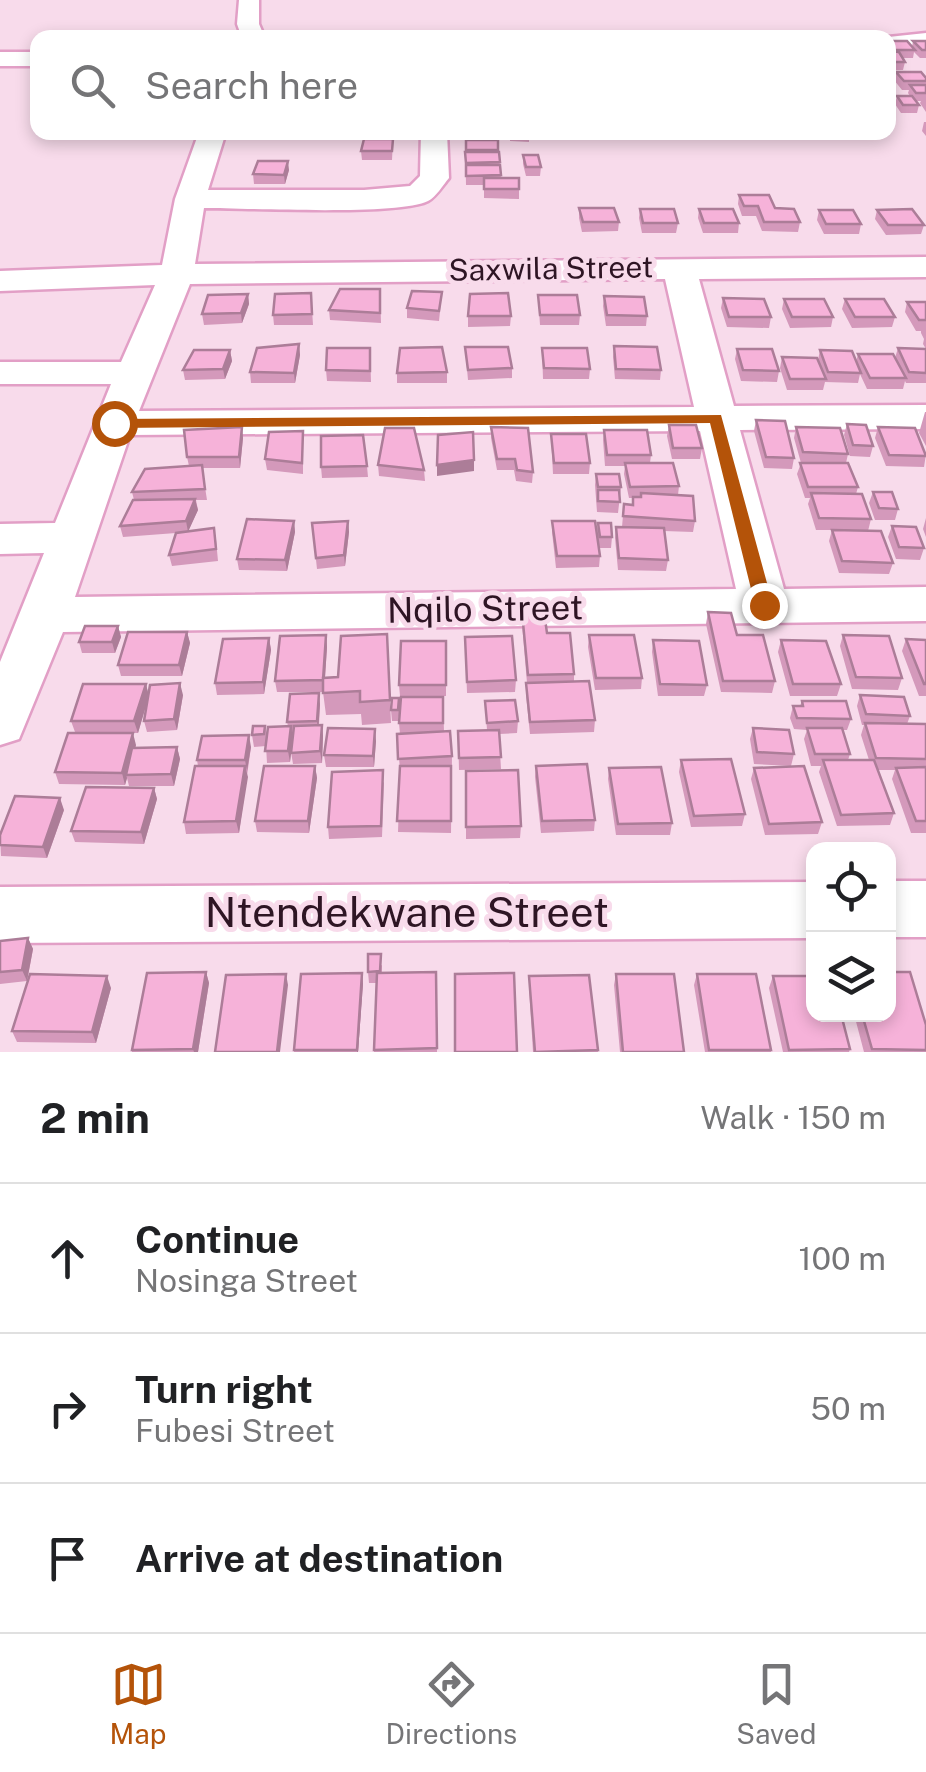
<!DOCTYPE html>
<html lang="en">
<head>
<meta charset="utf-8">
<style>
	:root { --surface:#fff; --page:#f6f6f6; --text:#202124; --muted:#757577; --line:#e0e0e0; --accent:#b45309 }
	body { margin:0; font-family:"Public Sans",sans-serif; background:var(--page); color:var(--text) }
	.controls { position:absolute; right:30px; bottom:30px; display:grid; overflow:hidden; border-radius:20px; box-shadow:0 5px 15px #0003 }
	.controls button { width:90px; height:90px; display:grid; place-items:center; padding:0; border:0; border-bottom:2px solid var(--line); background:var(--surface); color:var(--text); font:50px sans-serif }
	.stop { position:absolute; width:30px; height:30px; margin:-22px; border:8px solid #b45309; border-radius:50%; background:#fff }
	.stop.end { background:#b45309; border-color:#fff; box-shadow:0 2px 10px #0008 }
	.list { margin:0; padding:0; list-style:none }
	h2 { display:flex; justify-content:space-between; align-items:center; height:130px; margin:0; padding:0 40px; font-size:42px }
	h2 small { font-size:32px; font-weight:400; color:var(--muted) }
	.list li { display:grid; grid-template-columns:65px 1fr auto; gap:30px; align-items:center; box-sizing:border-box; height:150px; padding:0 40px; border-top:2px solid var(--line) }
	.list b { display:block; font-size:38px; white-space:nowrap }
	.list p { margin:0; font-size:32px; white-space:nowrap; color:var(--muted) }
	.list em { font-size:32px; font-style:normal; color:var(--muted) }
	.icon { flex:none; width:55px; height:55px; fill:none; stroke:currentColor; stroke-width:2; stroke-linecap:round; stroke-linejoin:round }
	.map { position:relative; flex:none; width:926px; height:1052px; overflow:hidden }
	.search { position:absolute; background:var(--surface); box-shadow:0 5px 15px #0003; left:30px; right:30px; top:30px; height:110px; display:flex; align-items:center; gap:25px; box-sizing:border-box; padding:0 35px; border-radius:20px; color:var(--muted); font-size:38px }
	.sheet { height:580px; background:var(--surface) }
	nav { display:flex; justify-content:space-around; align-items:center; box-sizing:border-box; height:140px; border-top:2px solid var(--line); background:var(--surface); font-size:28px; color:var(--muted) }
	nav a { display:grid; justify-items:center; gap:5px }
	nav .on { color:var(--accent) }
	.map>svg:first-child { display:block }
	.lines { fill:none; stroke-linecap:round; stroke-linejoin:round }
	.minor-casing { stroke:#e29fc6; stroke-width:5 }
	.minor { fill:#fff; fill-rule:evenodd }
	.wall { fill:#d499bb }
	.shaded-wall { fill:#ac7d98 }
	.building { fill:#f6b2d9; stroke:#ac7d98; stroke-width:2.5 }
	.route { fill:#b45309 }
	.labels { text-anchor:middle; stroke-width:10; stroke-linejoin:round; paint-order:stroke }
	.far-street-label { font-size:30px; fill:#2e1524; stroke:#f8dbeb }
	.street-label { font-size:35px; fill:#2e1524; stroke:#f8dbeb }
	.near-street-label { font-size:42px; fill:#2e1524; stroke:#f8dbeb }
</style>
</head>
<body>
<div class="map">
<svg width="926" height="1052" viewBox="0 0 926 1052">
	<rect width="100%" height="100%" fill="#f8dbeb"/>
	<g class="lines">
		<g class="minor-casing">
			<path id="minor" d="M239,0H259V24L265,38H242L237,24Z
				M926,33V47L888,48V38H879Z
				M0,52H38V66H0Z
				M199,132H226L208,190H364L410,186L420,176L421,132H447L449,178C443,185 436,197 428,201C399,216 245,208 204,208L195,264L926,257V277L699,279L734,406L926,405V429L740,430L784,589L926,587V621L63,632L19,739L0,745V662L44,553L0,554V524L55,523L111,384H0V362H121L155,285L0,291V271L162,265L175,199ZM665,279L694,407L139,411L190,284ZM700,431L736,589L75,597L130,435Z
				M888,881H926V937H888Z
				M814,882V938L0,943V887Z"/>
		</g>
		<use href="#minor" class="minor"/>
	</g>
	<path class="wall" d="M888,41L912,47L913,41H926V58H920L914,52L913,58H902L905,62L903,70H893L888,63Z
		M896,72L926,78V112L920,103L921,101H916L919,105L917,113H901L895,104L897,96H910L908,93L909,90H902L894,80Z
		M924,122H926V136L922,131Z
		M465,132H497L501,178H519V199L484,198V185H466Z
		M500,132H541L540,135H529V142L510,141V135H500Z
		M393,139L392,160H362L361,151Z
		M523,155L541,167L540,176H526L523,164Z
		M289,170L285,184H254L253,174Z
		M739,195L775,208L800,222L798,232L762,231L756,216H742L738,204Z
		M579,208L619,222L618,231L582,232L579,218Z
		M640,209L678,223L676,233H642L639,218Z
		M699,209L739,223L738,233H703L698,218Z
		M819,210L861,224L859,234H824L817,220Z
		M877,210L924,225L921,234L886,235L875,219Z
		M380,289L381,323L330,320L329,310Z
		M442,292L439,321L407,318V308Z
		M311,293L313,325H274L273,315Z
		M248,294L249,304L242,323L204,325L202,314Z
		M538,295L580,315L579,325H540Z
		M604,296L647,316L646,326H606L603,306Z
		M723,298L771,317L769,328L727,327L721,308Z
		M784,299L833,317L831,327L790,328L782,309Z
		M845,299L895,317L892,327L852,328L842,309Z
		M907,302H926V383H906L905,381L903,389H867L860,374L858,383L825,382L823,390H787L780,368L782,357L818,360L820,350L856,362L858,354L895,358L898,348L926,349L923,344L924,339L921,333V331H916L905,312Z
		M468,316H511L510,326L468,327Z
		M299,344L300,355L295,383H251L250,372Z
		M614,346L661,370L660,380L615,379L613,357Z
		M465,347L512,368V378L468,380Z
		M370,348L371,382L327,381L326,370Z
		M542,348L590,369L589,379H543Z
		M737,349L779,371L777,382L741,381L735,359Z
		M230,350L232,361L225,379L185,380L183,370Z
		M447,372V383H397V373Z
		M925,412H926V446L919,433Z
		M756,420L794,458L792,469L764,468L754,431Z
		M847,424L873,446L870,457L850,456L844,435Z
		M669,425L702,448L700,459H672L667,436Z
		M491,427L533,472L532,483L516,481L514,470H497L491,438Z
		M796,427L848,454L846,463L858,487L856,494L871,519L868,531L893,563L889,574L839,573L829,541L832,530H816L808,504L810,498H805L797,474L801,463L794,438Z
		M878,427L926,454L924,467L886,466L875,438Z
		M604,430L651,455L650,463L679,486L678,495L695,521L693,532L664,531L668,560L666,571L618,570L615,538L616,527H622L624,504L632,505L633,498H629L624,474L625,466H605L603,440Z
		M303,431V474L267,470L265,459Z
		M551,434L590,463L589,474H553Z
		M243,438L240,468H202L207,500H196L198,510L188,531L216,540L218,561L172,566L169,555L176,533L123,537L120,526L134,500L132,492L189,466L187,457Z
		M378,465L424,470L425,481L379,476Z
		M367,466L368,477L322,478L321,467Z
		M596,474L621,487L618,513L597,512L595,485Z
		M873,492L898,509L895,520H875L869,503Z
		M926,518V537L923,529Z
		M294,521L295,532L287,571L239,570L237,559Z
		M348,521L349,532L345,566L317,569L312,523Z
		M552,521L600,556L599,567L556,568L552,532Z
		M598,523L612,537L611,548H599L597,534Z
		M892,526L924,548L920,560L896,559L888,537Z
		M522,612L547,633L574,674V681L595,720L594,732L530,734L526,695L527,683L522,624Z
		M708,612L737,635L775,681L772,693L721,692L706,624Z
		M118,626L121,637L115,653H82L79,642Z
		M187,632L190,643L182,676H121L118,665Z
		M387,634L391,723L362,725L361,714L326,715L323,692H277L275,681L326,635L327,647L325,678L338,677Z
		M589,635L642,678L641,689L595,690L588,647Z
		M843,635L902,678L898,690L852,689L840,646Z
		M465,637L516,680L515,692L467,693Z
		M269,638L271,650L264,694L217,695L215,683Z
		M906,639L926,640V696H919L902,651Z
		M653,640L707,685L704,696H658L652,652Z
		M781,640L841,684L837,696H790L778,652Z
		M446,641V696H400L399,685Z
		M146,684L148,694L183,695L177,730L147,732L144,721L147,701L138,733L75,732L71,721Z
		M860,695L910,716L907,724H926V833H911L892,779L895,770H878L894,813L890,825L837,826L819,772L821,766H811L804,739L807,730L794,729L790,718L793,706H800L802,701L851,719L847,730H843L850,754L848,760H869L861,735L864,725H862L857,706Z
		M443,697L444,732L452,756L451,833L398,832L400,770L397,734H400L399,723Z
		M485,701L518,721L517,733L499,734L501,769L459,770L458,731L487,730Z
		M320,704L319,725H322L323,736L322,763L293,764L291,752L290,762L267,763L266,746L254,747L252,735L265,726L267,736L288,726L287,722Z
		M391,710H400L398,721H392Z
		M753,728L794,754L791,766L754,764L750,739Z
		M376,741L374,767H326L324,755Z
		M136,745L135,748L177,747L180,759L174,786H129L127,778L125,785L59,784L55,772Z
		M251,747L239,833L186,834L184,822L198,766L197,760Z
		M681,760L745,814L742,826L691,827L679,772Z
		M315,766L317,778L309,833L257,832L255,821Z
		M536,766L595,820L594,831L541,833L535,777Z
		M609,768L672,823L670,835H616L608,779Z
		M754,768L822,822L818,834L765,835L751,779Z
		M466,771L521,826L520,838L466,839Z
		M384,782L382,837L329,839L328,827Z
		M154,788L157,799L144,844L75,842L71,831Z
		M64,810L47,858L1,856L0,835Z
		M28,938L33,949L27,981L0,984V941Z
		M382,965V973L436,972L437,1052H374L376,983H369L368,972Z
		M206,972L209,983L198,1052H132V1050Z
		M362,973L363,984L358,1052H294L301,974Z
		M616,974L684,1052H620L614,985Z
		M697,974L771,1050V1052H705L694,985Z
		M589,975L598,1052H533L529,987V976Z
		M773,976L850,1049L849,1052H783L769,988Z
		M111,988L96,1043L17,1042L12,1031Z
		M854,1014H888L926,1025V1052H864Z"/>
	<path class="shaded-wall" d="M288,161L289,170L285,184L284,175Z
		M248,294L249,304L242,323L241,313Z
		M299,344L300,355L295,383L294,373Z
		M230,350L232,361L225,379L223,369Z
		M242,427L243,438L240,468L239,457Z
		M474,460V471L437,476V465Z
		M195,499L198,510L188,532L186,521Z
		M294,521L295,532L287,571L285,560Z
		M348,521L349,532L345,566L344,555Z
		M118,626L121,637L115,653L112,642Z
		M187,632L190,643L182,676L179,665Z
		M326,635L327,647L324,692L323,680Z
		M269,638L271,650L264,694L263,682Z
		M180,683L183,695L177,730L174,719Z
		M146,684L149,696L138,733L134,721Z
		M319,693L320,704L318,733L317,721Z
		M322,725L323,736L322,763L320,751Z
		M291,726L293,738L290,762L288,751Z
		M375,729L376,741L374,767L373,756Z
		M133,733L136,745L128,775H126L127,778L125,785L122,773Z
		M249,735L251,747L247,771L245,760Z
		M177,747L180,759L174,786L171,774Z
		M245,766L248,777L239,833L236,821Z
		M315,766L317,778L309,833L308,821Z
		M154,788L157,799L144,844L141,832Z
		M60,798L64,810L47,858L43,847Z
		M28,938L33,949L27,981L22,970Z
		M206,972L209,983L198,1052H194L193,1049Z
		M362,973L363,984L358,1052H357Z
		M286,974L288,985L280,1052H277Z
		M107,976L111,988L96,1043L92,1032Z"/>
	<path class="building" d="M888,41H907L915,50H894Z
		M913,41H926V50H922Z
		M888,51L899,52L905,62H895Z
		M896,72H921L926,78V81H904Z
		M910,85H926V93H916Z
		M897,96H912L919,105H903Z
		M465,132H497V138H465Z
		M364,139H393L392,151H361Z
		M466,140H498V150H466Z
		M465,152H499L500,162L466,163Z
		M523,155H538L541,167H526Z
		M258,161H288L284,175L253,174Z
		M466,165H500L501,175L466,176Z
		M484,178H519V189H484Z
		M739,195H769L775,208L794,209L800,222H764L758,206H744Z
		M579,208H614L619,222H583Z
		M640,209H674L678,223H643Z
		M699,209H733L739,223H704Z
		M912,209L924,225H888L877,210Z
		M819,210H853L861,224H826Z
		M340,289H380V313L329,310Z
		M412,291L442,292L439,311L407,308Z
		M311,293L312,314L273,315L275,294Z
		M508,293L511,316H468L470,294Z
		M248,294L241,313L202,314L208,295Z
		M538,295H577L580,315H540Z
		M604,296L644,297L647,316L607,315Z
		M723,298L764,299L771,317H729Z
		M784,299H824L833,317H792Z
		M845,299H884L895,317H855Z
		M907,302H926V320H919Z
		M299,344L294,373L250,372L257,348Z
		M614,346L657,347L661,370L616,369Z
		M442,347L447,372L397,373L400,348Z
		M465,347H508L512,368L468,370Z
		M327,348H370V371L326,370Z
		M542,348H587L590,369L544,368Z
		M898,348L926,349V373L909,372Z
		M737,349H772L779,371L743,370Z
		M194,350H230L223,369L183,370Z
		M820,350L852,351L861,373L828,372Z
		M858,354H893L906,378H870Z
		M782,357L817,358L826,379H790Z
		M756,420L785,421L794,458L766,457Z
		M847,424L866,425L873,446L853,445Z
		M669,425H696L702,448H673Z
		M242,427L239,457H187L184,430Z
		M491,427L528,428L533,472L517,470L515,459H497Z
		M796,427L840,428L848,454L803,452Z
		M878,427L915,428L926,456L889,455Z
		M385,428H414L424,470L378,465Z
		M604,430H647L651,455H607Z
		M303,431L302,463L265,459L269,432Z
		M473,432L474,460L437,465L438,435Z
		M551,434H586L590,463H554Z
		M363,435L367,466L321,467V436Z
		M625,463H673L679,486L630,487Z
		M800,463H848L858,487H808Z
		M202,465L205,489L132,492L145,469Z
		M596,474H619L621,487H598Z
		M598,490H619L620,502L598,501Z
		M873,492H892L898,509L879,508Z
		M641,493L693,496L695,521L623,516L624,504L633,505V497H641Z
		M811,493L862,494L871,519L819,518Z
		M195,499L186,521L120,526L133,500Z
		M247,519L294,521L285,560L237,559Z
		M348,521L344,555L316,558L312,523Z
		M552,521H595L600,556H557Z
		M598,523H611L612,537H600Z
		M892,526L916,527L924,548L899,547Z
		M616,527L664,528L668,560L619,558Z
		M214,528L216,549L169,555L176,533Z
		M832,530L881,531L893,563L842,561Z
		M522,612H544L547,633H570L574,674L528,675Z
		M708,612L731,613L737,635H763L775,681H723Z
		M85,626H118L112,642H79Z
		M128,632H187L179,665H118Z
		M387,634L390,700L360,702V691L323,693V678L338,677L341,636Z
		M326,635L323,680L275,681L280,636Z
		M589,635H634L642,678H596Z
		M843,635L889,636L902,678L856,677Z
		M512,636L516,680L467,682L465,637Z
		M269,638L263,682L215,683L223,639Z
		M906,639L926,640V684H924Z
		M653,640L699,641L707,685L660,684Z
		M781,640L826,641L841,684H793Z
		M401,641H446V685H399Z
		M589,681L595,720L530,722L526,683Z
		M180,683L174,719L144,721L150,685Z
		M83,684H146L134,721H71Z
		M319,693L317,721L287,722L290,694Z
		M860,695L904,697L910,716L866,714Z
		M401,697H443V723H399Z
		M392,698H399L398,710H391Z
		M515,700L518,721L487,723L485,701Z
		M802,701H846L851,719L797,718L793,706H803Z
		M865,723L926,724V759L876,758Z
		M322,725L320,751L291,753L294,726Z
		M253,726H265L264,734L252,735Z
		M291,726L288,751H265L268,727Z
		M328,728L375,729L373,756L324,755Z
		M753,728L789,730L794,754L757,752Z
		M807,728H842L850,754H815Z
		M499,730L501,757L459,758L458,731Z
		M450,731L452,756L398,759L397,734Z
		M68,733H133L122,773L55,772Z
		M249,735L245,760H197L202,736Z
		M177,747L171,774L126,775L132,748Z
		M731,759L745,814L694,816L681,760Z
		M823,760H874L894,813L841,815Z
		M587,764L595,820L542,821L536,766Z
		M195,766H245L236,821L184,822Z
		M264,766H315L308,821H255Z
		M400,766H451V821H397Z
		M804,766L822,822L769,824L754,768Z
		M661,767L672,823L618,824L609,768Z
		M926,767V821H916L896,768Z
		M383,770L381,826L328,827L332,772Z
		M518,770L521,826L466,827V771Z
		M86,787L154,788L141,832L71,831Z
		M15,796L60,798L43,847L0,845V835Z
		M28,938L22,970L0,972V941Z
		M368,954H381L380,971L368,972Z
		M206,972L193,1049L132,1050L147,973Z
		M436,972L437,1048L374,1050L377,973Z
		M888,972H910L926,1025V1050L872,1049L862,1014H888Z
		M362,973L357,1050H294L301,974Z
		M514,973L517,1052H455V974Z
		M30,974L107,976L92,1032L12,1031Z
		M286,974L277,1052H215L226,975Z
		M616,974H674L684,1052H623Z
		M697,974H756L771,1050H709Z
		M589,975L598,1050L535,1052L529,976Z
		M773,976H814V1014H841L850,1049L789,1050Z"/>
	<path class="route" d="M721,415L773,605L764,611L755,605L710,423L114,428L107,423L114,419Z"/>
	<g class="labels">
		<g class="far-street-label">
			<text transform="translate(551 269) rotate(-1)" y="10">Saxwila Street</text>
		</g>
		<g class="street-label">
			<text transform="translate(485 609) rotate(-1)" y="12">Nqilo Street</text>
		</g>
		<g class="near-street-label">
			<text x="407" y="927">Ntendekwane Street</text>
		</g>
	</g>
</svg>
<div class="controls">
<button><svg class="icon" aria-label="locate" viewBox="0 0 24 24"><circle cx="12" cy="12" r="6"/><path d="M12 2v4M12 18v4M2 12h4M18 12h4"/></svg></button>
<button><svg class="icon" aria-label="layers" viewBox="0 0 24 24"><path d="M12 4l9 5-9 5-9-5zM3 14l9 5 9-5"/></svg></button>
</div>
<div class="stop" style="left:114px;top:423px"></div>
<div class="stop end" style="left:764px;top:605px"></div>
<div class="search"><svg class="icon" aria-label="search" viewBox="0 0 24 24"><circle cx="10" cy="10" r="6"/><path d="M15 15l6 6"/></svg>Search here</div>
</div>
<section class="sheet">
<h2>2 min<small>Walk · 150 m</small></h2>
<ul class="list">
<li><svg class="icon" aria-label="ahead" viewBox="0 0 24 24"><path d="M12 20V5M6 11l6-6 6 6"/></svg><div><b>Continue</b><p>Nosinga Street</p></div><em>100 m</em></li>
<li><svg class="icon" aria-label="right" viewBox="0 0 24 24"><path d="M7 20v-9h11M14 6l5 5-5 5"/></svg><div><b>Turn right</b><p>Fubesi Street</p></div><em>50 m</em></li>
<li><svg class="icon" aria-label="arrive" viewBox="0 0 24 24"><path d="M6 21V4h12l-3 4 3 4H6"/></svg><div><b>Arrive at destination</b></div></li>
</ul>
</section>
<nav>
<a class="on"><svg class="icon" aria-label="map" viewBox="0 0 24 24"><path d="M3 6l6-2 6 2 6-2v14l-6 2-6-2-6 2zM9 4v14M15 6v14"/></svg>Map</a>
<a><svg class="icon" aria-label="directions" viewBox="0 0 24 24"><path d="M12 3l9 9-9 9-9-9zM9 14v-3h6M13 9l2 2-2 2"/></svg>Directions</a>
<a><svg class="icon" aria-label="saved" viewBox="0 0 24 24"><path d="M7 4h10v16l-5-4-5 4z"/></svg>Saved</a>
</nav>
</body>
</html>
